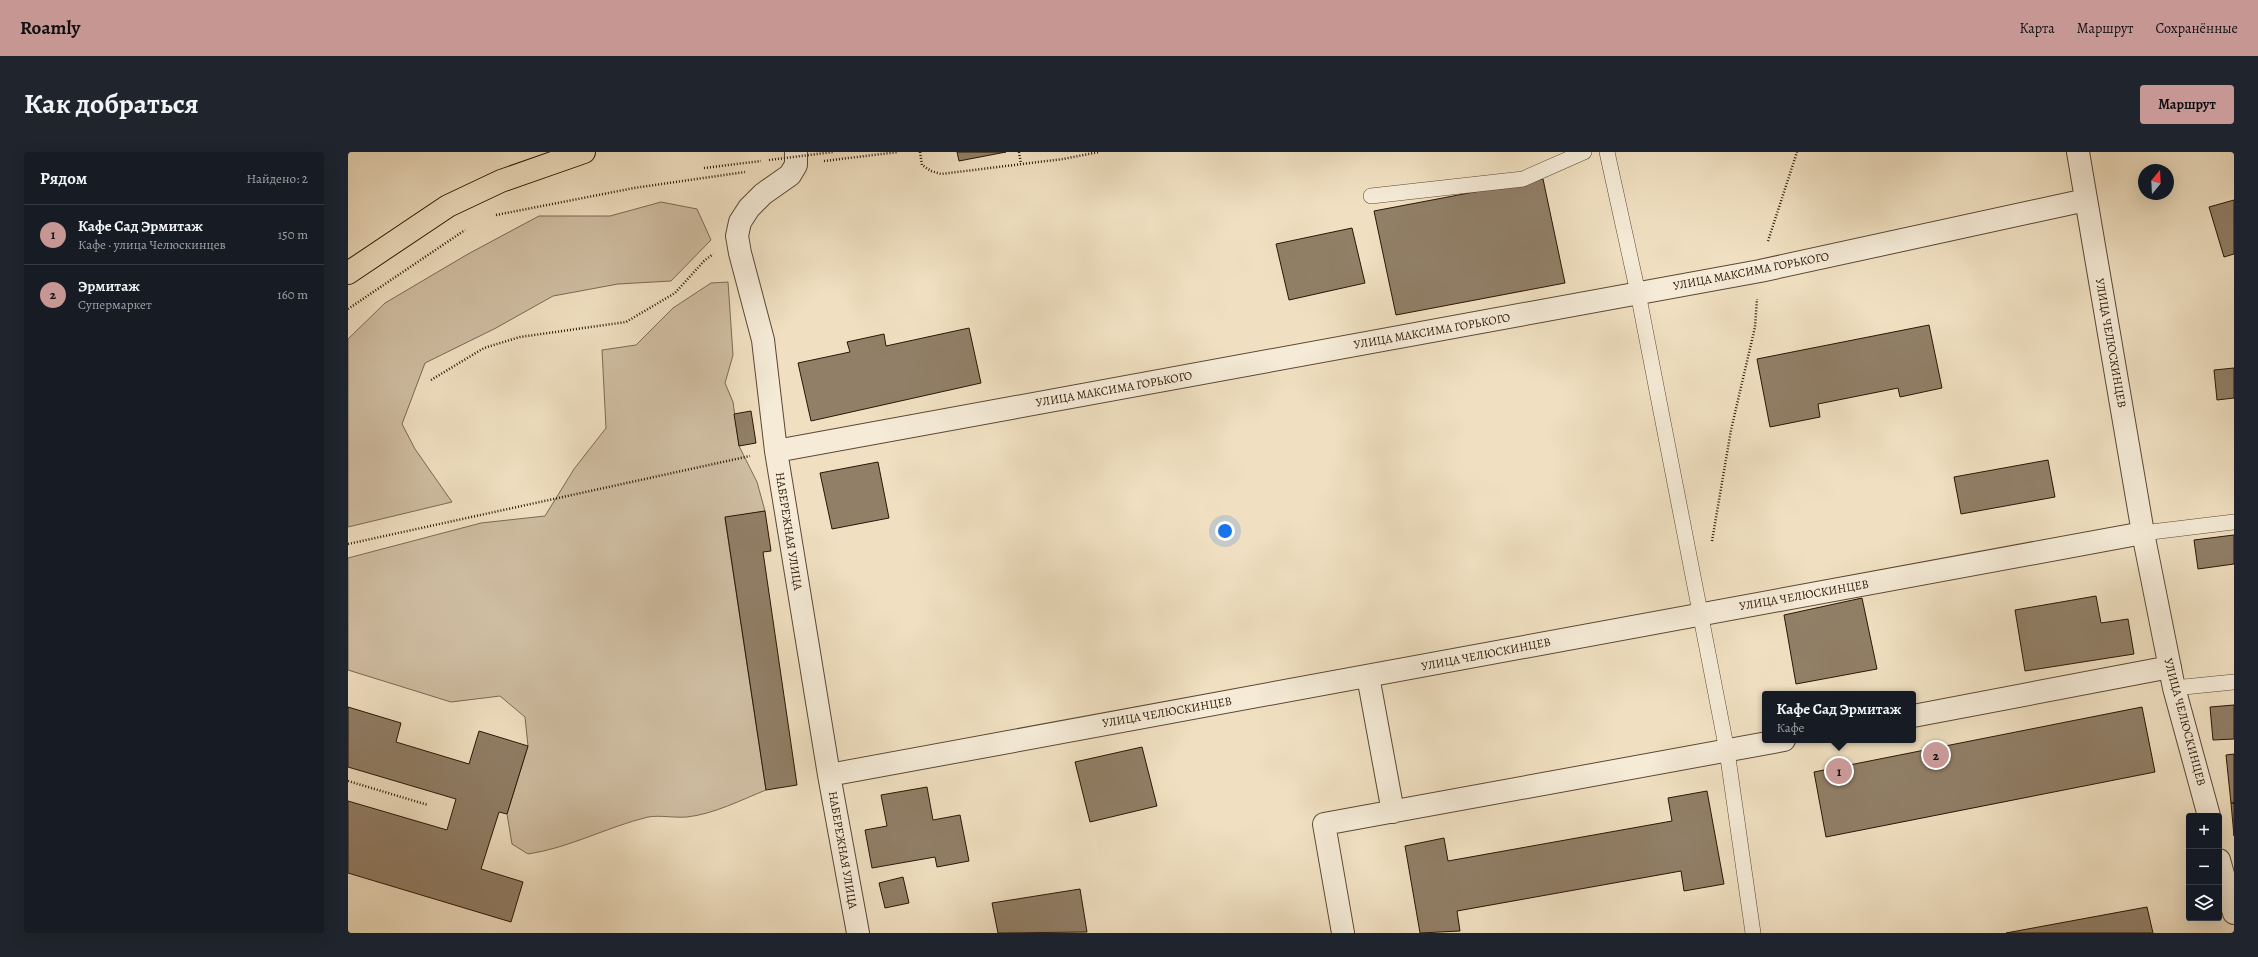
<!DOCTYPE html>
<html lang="ru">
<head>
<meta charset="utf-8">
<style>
	:root { --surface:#171b24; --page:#20242c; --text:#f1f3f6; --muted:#9ea1a6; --line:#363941; --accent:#c59692 }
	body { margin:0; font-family:Alegreya,serif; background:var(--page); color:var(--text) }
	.controls { position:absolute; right:12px; bottom:12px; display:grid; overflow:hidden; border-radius:4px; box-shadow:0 4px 16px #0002 }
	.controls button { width:36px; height:36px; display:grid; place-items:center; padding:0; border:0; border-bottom:1px solid var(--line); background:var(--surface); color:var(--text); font:20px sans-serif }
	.compass { position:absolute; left:1790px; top:12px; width:36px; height:36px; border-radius:50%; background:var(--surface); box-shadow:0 4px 16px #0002; rotate:18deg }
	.you { position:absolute; left:877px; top:379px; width:14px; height:14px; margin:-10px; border:3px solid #fff; border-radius:50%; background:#1a73e8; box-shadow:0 0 0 6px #1a73e833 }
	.badge { display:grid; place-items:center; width:26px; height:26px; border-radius:50%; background:var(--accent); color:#111; font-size:13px; font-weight:700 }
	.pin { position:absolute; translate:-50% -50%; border:2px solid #fff; box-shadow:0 1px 4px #0006 }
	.popup { position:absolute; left:1414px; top:539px; width:154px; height:52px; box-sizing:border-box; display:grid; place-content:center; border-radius:4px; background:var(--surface); filter:drop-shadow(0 1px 3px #0005); font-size:13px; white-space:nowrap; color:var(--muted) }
	.popup b { font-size:15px; color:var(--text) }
	.popup::after { content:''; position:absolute; left:50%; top:100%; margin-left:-8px; border:8px solid transparent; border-top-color:var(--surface) }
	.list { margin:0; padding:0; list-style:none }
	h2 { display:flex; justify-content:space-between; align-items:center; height:52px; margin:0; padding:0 16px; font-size:17px }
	h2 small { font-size:13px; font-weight:400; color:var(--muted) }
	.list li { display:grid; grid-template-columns:26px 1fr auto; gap:12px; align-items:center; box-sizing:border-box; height:60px; padding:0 16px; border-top:1px solid var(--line) }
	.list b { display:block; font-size:15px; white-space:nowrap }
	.list p { margin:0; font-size:13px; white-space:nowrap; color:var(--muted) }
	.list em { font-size:13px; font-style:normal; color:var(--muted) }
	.icon { flex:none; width:22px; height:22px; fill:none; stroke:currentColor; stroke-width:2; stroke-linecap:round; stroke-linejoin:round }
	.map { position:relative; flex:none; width:1886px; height:781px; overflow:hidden; border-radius:4px }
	header { display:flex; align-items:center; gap:24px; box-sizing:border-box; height:56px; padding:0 20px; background:var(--accent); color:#111 }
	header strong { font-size:19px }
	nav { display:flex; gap:22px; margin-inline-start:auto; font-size:14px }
	.intro { display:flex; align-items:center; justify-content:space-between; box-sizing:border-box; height:96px; padding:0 24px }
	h1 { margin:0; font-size:28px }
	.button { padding:10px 18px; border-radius:4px; background:var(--accent); color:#111; font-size:14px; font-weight:700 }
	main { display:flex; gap:24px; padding:0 24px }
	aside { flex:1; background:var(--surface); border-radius:4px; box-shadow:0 4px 16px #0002 }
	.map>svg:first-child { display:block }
	.green { fill:#cfbda1; stroke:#7d6953 }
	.building { fill:#917f67; stroke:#2b1505 }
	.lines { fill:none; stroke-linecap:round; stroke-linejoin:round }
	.service-casing { stroke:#5c4834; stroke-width:16 }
	.minor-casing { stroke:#5c4834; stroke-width:24 }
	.primary-casing { stroke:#2b1505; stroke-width:24 }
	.path { stroke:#2b1505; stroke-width:2.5; stroke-dasharray:1 2; stroke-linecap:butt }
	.service { stroke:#f5ebd7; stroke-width:15 }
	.minor { stroke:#f5ebd7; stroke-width:22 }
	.primary { stroke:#f0e0c1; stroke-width:22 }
	.path-bridge { stroke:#2b1505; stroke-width:2.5; stroke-dasharray:1 2; stroke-linecap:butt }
	.labels { text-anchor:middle; stroke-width:4; stroke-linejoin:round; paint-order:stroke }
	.street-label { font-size:12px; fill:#2b1505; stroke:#f5ebd7 }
</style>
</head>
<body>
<header>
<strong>Roamly</strong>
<nav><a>Карта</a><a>Маршрут</a><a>Сохранённые</a></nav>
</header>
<div class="intro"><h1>Как добраться</h1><a class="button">Маршрут</a></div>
<main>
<aside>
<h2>Рядом<small>Найдено: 2</small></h2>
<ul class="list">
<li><span class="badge">1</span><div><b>Кафе Сад Эрмитаж</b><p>Кафе · улица Челюскинцев</p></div><em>150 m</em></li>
<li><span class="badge">2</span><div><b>Эрмитаж</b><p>Супермаркет</p></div><em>160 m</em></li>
</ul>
</aside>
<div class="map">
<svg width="1886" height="781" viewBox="0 0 1886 781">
	<rect width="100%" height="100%" fill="#f0e0c1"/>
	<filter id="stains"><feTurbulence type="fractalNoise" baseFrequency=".005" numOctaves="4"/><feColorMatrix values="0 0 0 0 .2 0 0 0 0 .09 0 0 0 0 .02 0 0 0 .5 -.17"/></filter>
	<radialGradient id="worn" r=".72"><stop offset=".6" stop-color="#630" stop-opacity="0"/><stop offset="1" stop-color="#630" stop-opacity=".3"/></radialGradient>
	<path class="green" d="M313,50L349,57L363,88L323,129L270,132L205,144L148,176L77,211L54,272L67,297L104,350L0,375V187L37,151L120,102L191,64H262Z
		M380,130L385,203L377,231L385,250L391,294L409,330L417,359L377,366L418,638C393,648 366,662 339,665C326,666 312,663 300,665C259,675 221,696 180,702L164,692L159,662L180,594L177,565L152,544L103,550L0,518V406L133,371L197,364L226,317L258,276L254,198L288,193L325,156L363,131Z"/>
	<path class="building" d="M609,0H658L611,9Z
		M1195,27L1217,131L1048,163L1026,59Z
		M1886,48V102L1876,105L1861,55Z
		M1004,76L1017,131L941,148L928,92Z
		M1581,173L1594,236L1552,245L1550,236L1470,252L1472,265L1422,275L1409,207Z
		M621,176L633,231L463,269L450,211L502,200L499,190L536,182L538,194Z
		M1886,216V246L1869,248L1866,218Z
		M403,259L408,291L391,294L386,262Z
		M1700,308L1707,345L1613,362L1606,325Z
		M530,310L541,366L484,377L472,321Z
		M417,359L423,399L415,400L449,633L418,638L377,365Z
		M1886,383V412L1850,417L1846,388Z
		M1748,444L1753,471L1780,467L1786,502L1677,519L1667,458Z
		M1514,446L1529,517L1448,532L1436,463Z
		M1886,553V587L1865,588L1862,555Z
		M0,555L53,571L48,590L121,612L131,579L180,594L159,662L151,660L133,717L175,730L163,770L0,721V649L99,678L108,647L0,615Z
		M1794,555L1807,620L1478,685L1466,620Z
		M794,595L809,654L742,670L727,610Z
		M1886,602V651H1883L1878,603Z
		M579,635L585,668L612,663L621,709L589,715L587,705L524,716L517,678L539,674L533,643Z
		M1359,639L1376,732L1336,739L1333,719L1109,759L1112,779L1072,781L1057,694L1096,686L1100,709L1324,669L1320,646Z
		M1883,651H1886V684Z
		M555,725L561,751L537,756L531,731Z
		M732,737L739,780L650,781L644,751Z
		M1799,755L1805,781H1658Z"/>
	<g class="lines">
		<g class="service-casing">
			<path id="service" d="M1259,0L1290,141L1379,599L1405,781
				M1023,44L1175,27L1236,0
				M1795,381L1886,370
				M1826,536L1886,530"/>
		</g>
		<g class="minor-casing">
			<path id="minor" d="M448,0V13L442,23L415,42L401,56L392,70L389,84L392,101L415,188L428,299L481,623L510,781
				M1730,0L1795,381L1826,536L1861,664
				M428,299L1412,119L1738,48
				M1020,524L1045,660
				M1565,564L1822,515
				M481,623L1795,381
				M1871,708L1886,761
				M995,781L976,672L1436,588"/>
		</g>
		<g class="primary-casing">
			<path id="primary" d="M0,121L100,54L153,29L236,0"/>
		</g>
		<path class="path" d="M572,0L574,13L583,19L593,22L715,7L751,0
			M671,0L673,12
			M476,9L550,0
			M356,16L413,9
			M148,63L286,36L397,20
			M1420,89L1449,0
			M0,157L117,78
			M83,228L136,196L172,185L278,170L327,141L356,109L365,102
			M1364,389L1383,278L1407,175L1409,147
			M0,392L402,304
			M0,629L80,653"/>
		<use href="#service" class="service"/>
		<use href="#minor" class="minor"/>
		<use href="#primary" class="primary"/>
		<path class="path-bridge" d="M421,8L485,0"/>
	</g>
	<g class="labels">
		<g class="street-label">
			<text transform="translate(1403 119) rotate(-11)" y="4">УЛИЦА МАКСИМА ГОРЬКОГО</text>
			<text transform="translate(1084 179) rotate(-10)" y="4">УЛИЦА МАКСИМА ГОРЬКОГО</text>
			<text transform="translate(1763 191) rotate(80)" y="4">УЛИЦА ЧЕЛЮСКИНЦЕВ</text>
			<text transform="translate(766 237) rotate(-10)" y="4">УЛИЦА МАКСИМА ГОРЬКОГО</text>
			<text transform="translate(441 379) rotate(81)" y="4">НАБЕРЕЖНАЯ УЛИЦА</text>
			<text transform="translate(1456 443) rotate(-10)" y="4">УЛИЦА ЧЕЛЮСКИНЦЕВ</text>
			<text transform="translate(1138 502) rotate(-11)" y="4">УЛИЦА ЧЕЛЮСКИНЦЕВ</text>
			<text transform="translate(819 560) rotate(-10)" y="4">УЛИЦА ЧЕЛЮСКИНЦЕВ</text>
			<text transform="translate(1837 570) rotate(75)" y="4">УЛИЦА ЧЕЛЮСКИНЦЕВ</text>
			<text transform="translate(495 698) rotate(80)" y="4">НАБЕРЕЖНАЯ УЛИЦА</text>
		</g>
	</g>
	<rect width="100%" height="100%" filter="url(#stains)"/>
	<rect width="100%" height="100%" fill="url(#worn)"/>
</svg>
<div class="controls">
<button>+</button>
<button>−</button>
<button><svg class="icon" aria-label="layers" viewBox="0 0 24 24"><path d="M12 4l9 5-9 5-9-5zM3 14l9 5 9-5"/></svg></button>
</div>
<svg class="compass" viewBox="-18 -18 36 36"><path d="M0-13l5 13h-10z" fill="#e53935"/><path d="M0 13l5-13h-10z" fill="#9ea1a6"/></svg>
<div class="you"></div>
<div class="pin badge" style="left:1491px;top:619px">1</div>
<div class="popup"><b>Кафе Сад Эрмитаж</b>Кафе</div>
<div class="pin badge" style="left:1588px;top:603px">2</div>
</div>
</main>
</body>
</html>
